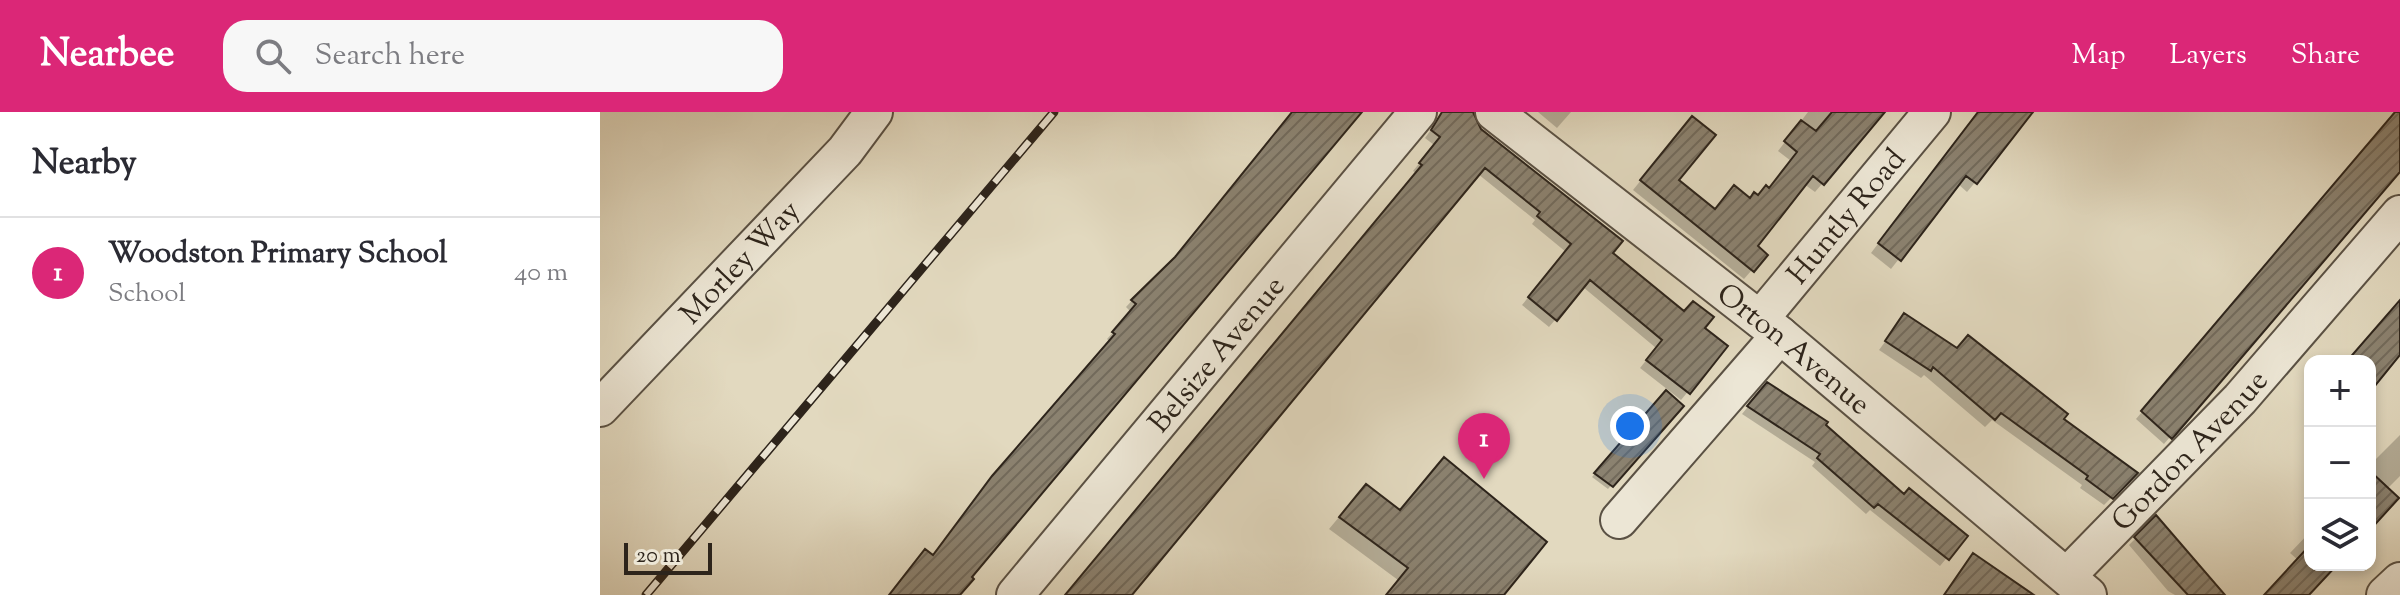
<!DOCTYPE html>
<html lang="en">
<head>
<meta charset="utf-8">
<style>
	:root { --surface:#fff; --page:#f7f7f7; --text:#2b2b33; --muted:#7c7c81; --line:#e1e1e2; --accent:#db2777 }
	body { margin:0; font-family:"Sorts Mill Goudy",serif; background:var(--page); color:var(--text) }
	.controls { position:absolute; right:24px; bottom:24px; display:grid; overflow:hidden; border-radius:16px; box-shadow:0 4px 12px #0003 }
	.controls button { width:72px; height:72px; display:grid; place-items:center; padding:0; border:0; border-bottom:2px solid var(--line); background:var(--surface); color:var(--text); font:40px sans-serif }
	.scale { position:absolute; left:24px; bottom:20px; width:88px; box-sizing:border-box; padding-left:8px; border:4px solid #2d241b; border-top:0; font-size:22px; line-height:28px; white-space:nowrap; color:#2d241b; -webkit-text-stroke:6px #ece6d5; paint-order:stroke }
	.you { position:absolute; left:1030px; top:314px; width:28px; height:28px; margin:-20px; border:6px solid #fff; border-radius:50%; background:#1a73e8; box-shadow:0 0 0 12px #1a73e833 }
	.badge { display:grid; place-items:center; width:52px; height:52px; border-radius:50%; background:var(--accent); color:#fff; font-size:26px; font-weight:700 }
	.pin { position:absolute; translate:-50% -66px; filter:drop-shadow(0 2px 4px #0008) }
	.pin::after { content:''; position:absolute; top:42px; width:28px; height:24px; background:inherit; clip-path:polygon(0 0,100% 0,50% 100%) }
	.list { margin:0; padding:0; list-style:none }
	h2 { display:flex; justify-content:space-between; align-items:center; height:104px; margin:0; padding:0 32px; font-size:34px }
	h2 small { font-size:26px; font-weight:400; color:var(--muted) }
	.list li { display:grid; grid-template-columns:52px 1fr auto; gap:24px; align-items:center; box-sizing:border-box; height:112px; padding:0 32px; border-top:2px solid var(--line) }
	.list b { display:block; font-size:30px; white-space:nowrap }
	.list p { margin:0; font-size:26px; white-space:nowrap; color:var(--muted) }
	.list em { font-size:26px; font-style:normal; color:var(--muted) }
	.icon { flex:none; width:44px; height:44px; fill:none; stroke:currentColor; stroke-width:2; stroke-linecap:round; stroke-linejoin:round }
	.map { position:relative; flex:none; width:1800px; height:483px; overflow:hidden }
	header { display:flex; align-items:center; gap:48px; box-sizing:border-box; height:112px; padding:0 40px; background:var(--accent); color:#fff }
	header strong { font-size:38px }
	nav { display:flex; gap:44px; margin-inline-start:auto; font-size:28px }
	.search { width:560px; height:72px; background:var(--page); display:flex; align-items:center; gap:20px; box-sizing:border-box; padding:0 28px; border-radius:24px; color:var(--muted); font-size:30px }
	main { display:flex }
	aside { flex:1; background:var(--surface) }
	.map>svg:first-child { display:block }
	.shadow { fill:#0003 }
	.building { fill:url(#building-hatch); stroke:#2d241b; stroke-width:2 }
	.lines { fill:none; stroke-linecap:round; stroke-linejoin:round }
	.minor-casing { stroke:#5a5144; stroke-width:40 }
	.minor { stroke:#ece6d5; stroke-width:36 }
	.rail-casing { stroke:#2d241b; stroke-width:9 }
	.rail { stroke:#ece6d5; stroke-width:6; stroke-dasharray:18; stroke-linecap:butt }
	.labels { text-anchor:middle; stroke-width:6; stroke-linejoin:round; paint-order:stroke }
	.street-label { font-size:30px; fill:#2d241b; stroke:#ece6d5 }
</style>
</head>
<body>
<header>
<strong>Nearbee</strong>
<div class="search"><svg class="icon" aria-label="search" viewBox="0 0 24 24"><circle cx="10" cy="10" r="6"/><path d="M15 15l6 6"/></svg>Search here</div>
<nav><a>Map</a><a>Layers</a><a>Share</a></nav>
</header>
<main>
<aside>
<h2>Nearby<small></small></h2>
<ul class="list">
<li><span class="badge">1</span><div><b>Woodston Primary School</b><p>School</p></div><em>40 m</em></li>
</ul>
</aside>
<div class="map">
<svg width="1800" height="483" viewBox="0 0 1800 483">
	<defs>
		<pattern id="building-hatch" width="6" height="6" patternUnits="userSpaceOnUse" patternTransform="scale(2)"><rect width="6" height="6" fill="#8b8270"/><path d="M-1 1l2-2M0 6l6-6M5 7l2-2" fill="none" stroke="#726a5b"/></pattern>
	</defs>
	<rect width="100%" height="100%" fill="#e2d9bf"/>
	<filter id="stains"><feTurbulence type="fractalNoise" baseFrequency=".0025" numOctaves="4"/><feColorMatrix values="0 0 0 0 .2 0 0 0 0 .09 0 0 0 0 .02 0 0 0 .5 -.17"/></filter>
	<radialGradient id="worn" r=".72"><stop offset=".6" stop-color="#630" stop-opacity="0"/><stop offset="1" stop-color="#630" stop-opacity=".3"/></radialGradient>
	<path class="shadow" d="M695,0H760L369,465L359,483H290L319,446L332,445L510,230L507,227L531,200L526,195L549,170L552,172L602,115L600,113Z
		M844,0H872L880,18L1010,141L1125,235L1081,288L1040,256L1056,236L983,175L949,215L922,193L966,140L932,112L935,108L878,62L530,483H466L816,61L813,59L834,33L825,26Z
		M938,0H971L957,16Z
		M1208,0H1284L1215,80L1204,72L1155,134L1165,143L1144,167L1033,78L1084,15L1076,68L1114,99L1157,85L1168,78L1191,49L1178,39Z
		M1378,0H1434L1367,80L1358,72L1291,157L1271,141Z
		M1795,0H1800V56L1564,332L1536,307Z
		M1304,204L1461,308L1535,362L1504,393L1480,376L1482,373L1392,308L1385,315L1324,263L1321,266L1279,238Z
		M1160,280L1224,313L1303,385L1365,424L1340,454L1270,398L1266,402L1212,354L1215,350L1142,302Z
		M1066,281L1081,294L1008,377L992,365Z
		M1800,323V364L1787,377L1770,415V353Z
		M844,348L902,483H786L798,468L729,417L755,386L799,400Z
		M1556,406L1626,483H1575L1568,479L1529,433Z
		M1710,420V453H1734L1706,483H1666L1698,448L1690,441Z"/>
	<path class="building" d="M692,0H762L372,465L374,467L360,483H289L325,437L333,443L392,364L515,222L512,220L536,192L531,188L575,145Z
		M842,0H873L881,17L1023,129L1013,141L1084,199L1093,189L1114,205L1105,216L1128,234L1090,282L1046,248L1062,228L990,168L957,209L928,185L971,132L937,104L940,100L885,56L532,483H465L822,53L819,51L840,25L831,18Z
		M1232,0H1285L1224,73L1213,64L1158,134L1168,143L1154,160L1040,68L1092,4L1116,23L1079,68L1115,97L1134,73L1150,86L1154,80L1158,83L1166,73L1169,76L1197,40L1184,29L1201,8L1216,19Z
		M1378,0H1433L1377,72L1366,64L1301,149L1278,131Z
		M1795,0H1800V60L1572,327L1541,299Z
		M1800,188V243L1770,280V249H1747Z
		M1304,201L1357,236L1368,223L1468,302L1464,307L1538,361L1513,387L1486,367L1488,364L1401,301L1395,308L1333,255L1331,259L1285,229Z
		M1167,270L1228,310L1226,313L1304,382L1309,376L1368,424L1349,448L1278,392L1274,396L1217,346L1220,342L1147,294Z
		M1066,278L1084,294L1013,375L994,361Z
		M844,345L947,430L904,483H786L808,456L739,405L766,372L800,398Z
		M1770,359L1799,386L1770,418Z
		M1556,403L1625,483H1588L1534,425Z
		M1710,433V453H1737L1709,483H1664Z
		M1373,441L1434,483H1344Z"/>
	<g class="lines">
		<g class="minor-casing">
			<g id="minor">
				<path id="s1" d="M894,0L1180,223L1488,483"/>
				<path id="s2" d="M1160,207L1332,0"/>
				<path id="s3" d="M0,296L245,39L274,0"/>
				<path d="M1019,408L1180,223"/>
				<path id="s4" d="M1468,463L1640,287L1800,102"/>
				<path id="s5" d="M415,483L818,0"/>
				<path d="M1785,483L1800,469"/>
			</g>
		</g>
		<use href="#minor" class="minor"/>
		<g class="rail-casing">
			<path id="rail" d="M46,483L454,0"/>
		</g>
		<use href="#rail" class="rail"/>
	</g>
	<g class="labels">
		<g class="street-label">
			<text dy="10" stroke="none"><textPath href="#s2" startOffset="134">Huntly Road</textPath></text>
			<text dy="10" stroke="none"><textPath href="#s3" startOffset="202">Morley Way</textPath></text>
			<text dy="10" stroke="none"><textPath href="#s1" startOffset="382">Orton Avenue</textPath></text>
			<text dy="10" stroke="none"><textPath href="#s5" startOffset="314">Belsize Avenue</textPath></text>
			<text dy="10" stroke="none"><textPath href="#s4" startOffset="174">Gordon Avenue</textPath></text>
		</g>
	</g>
	<rect width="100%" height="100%" filter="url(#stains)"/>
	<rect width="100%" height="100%" fill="url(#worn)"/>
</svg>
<div class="controls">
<button>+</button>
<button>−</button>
<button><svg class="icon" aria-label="layers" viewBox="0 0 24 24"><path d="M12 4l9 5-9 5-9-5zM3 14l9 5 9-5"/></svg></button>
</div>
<div class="scale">20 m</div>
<div class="you"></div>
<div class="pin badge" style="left:884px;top:367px">1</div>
</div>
</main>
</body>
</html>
